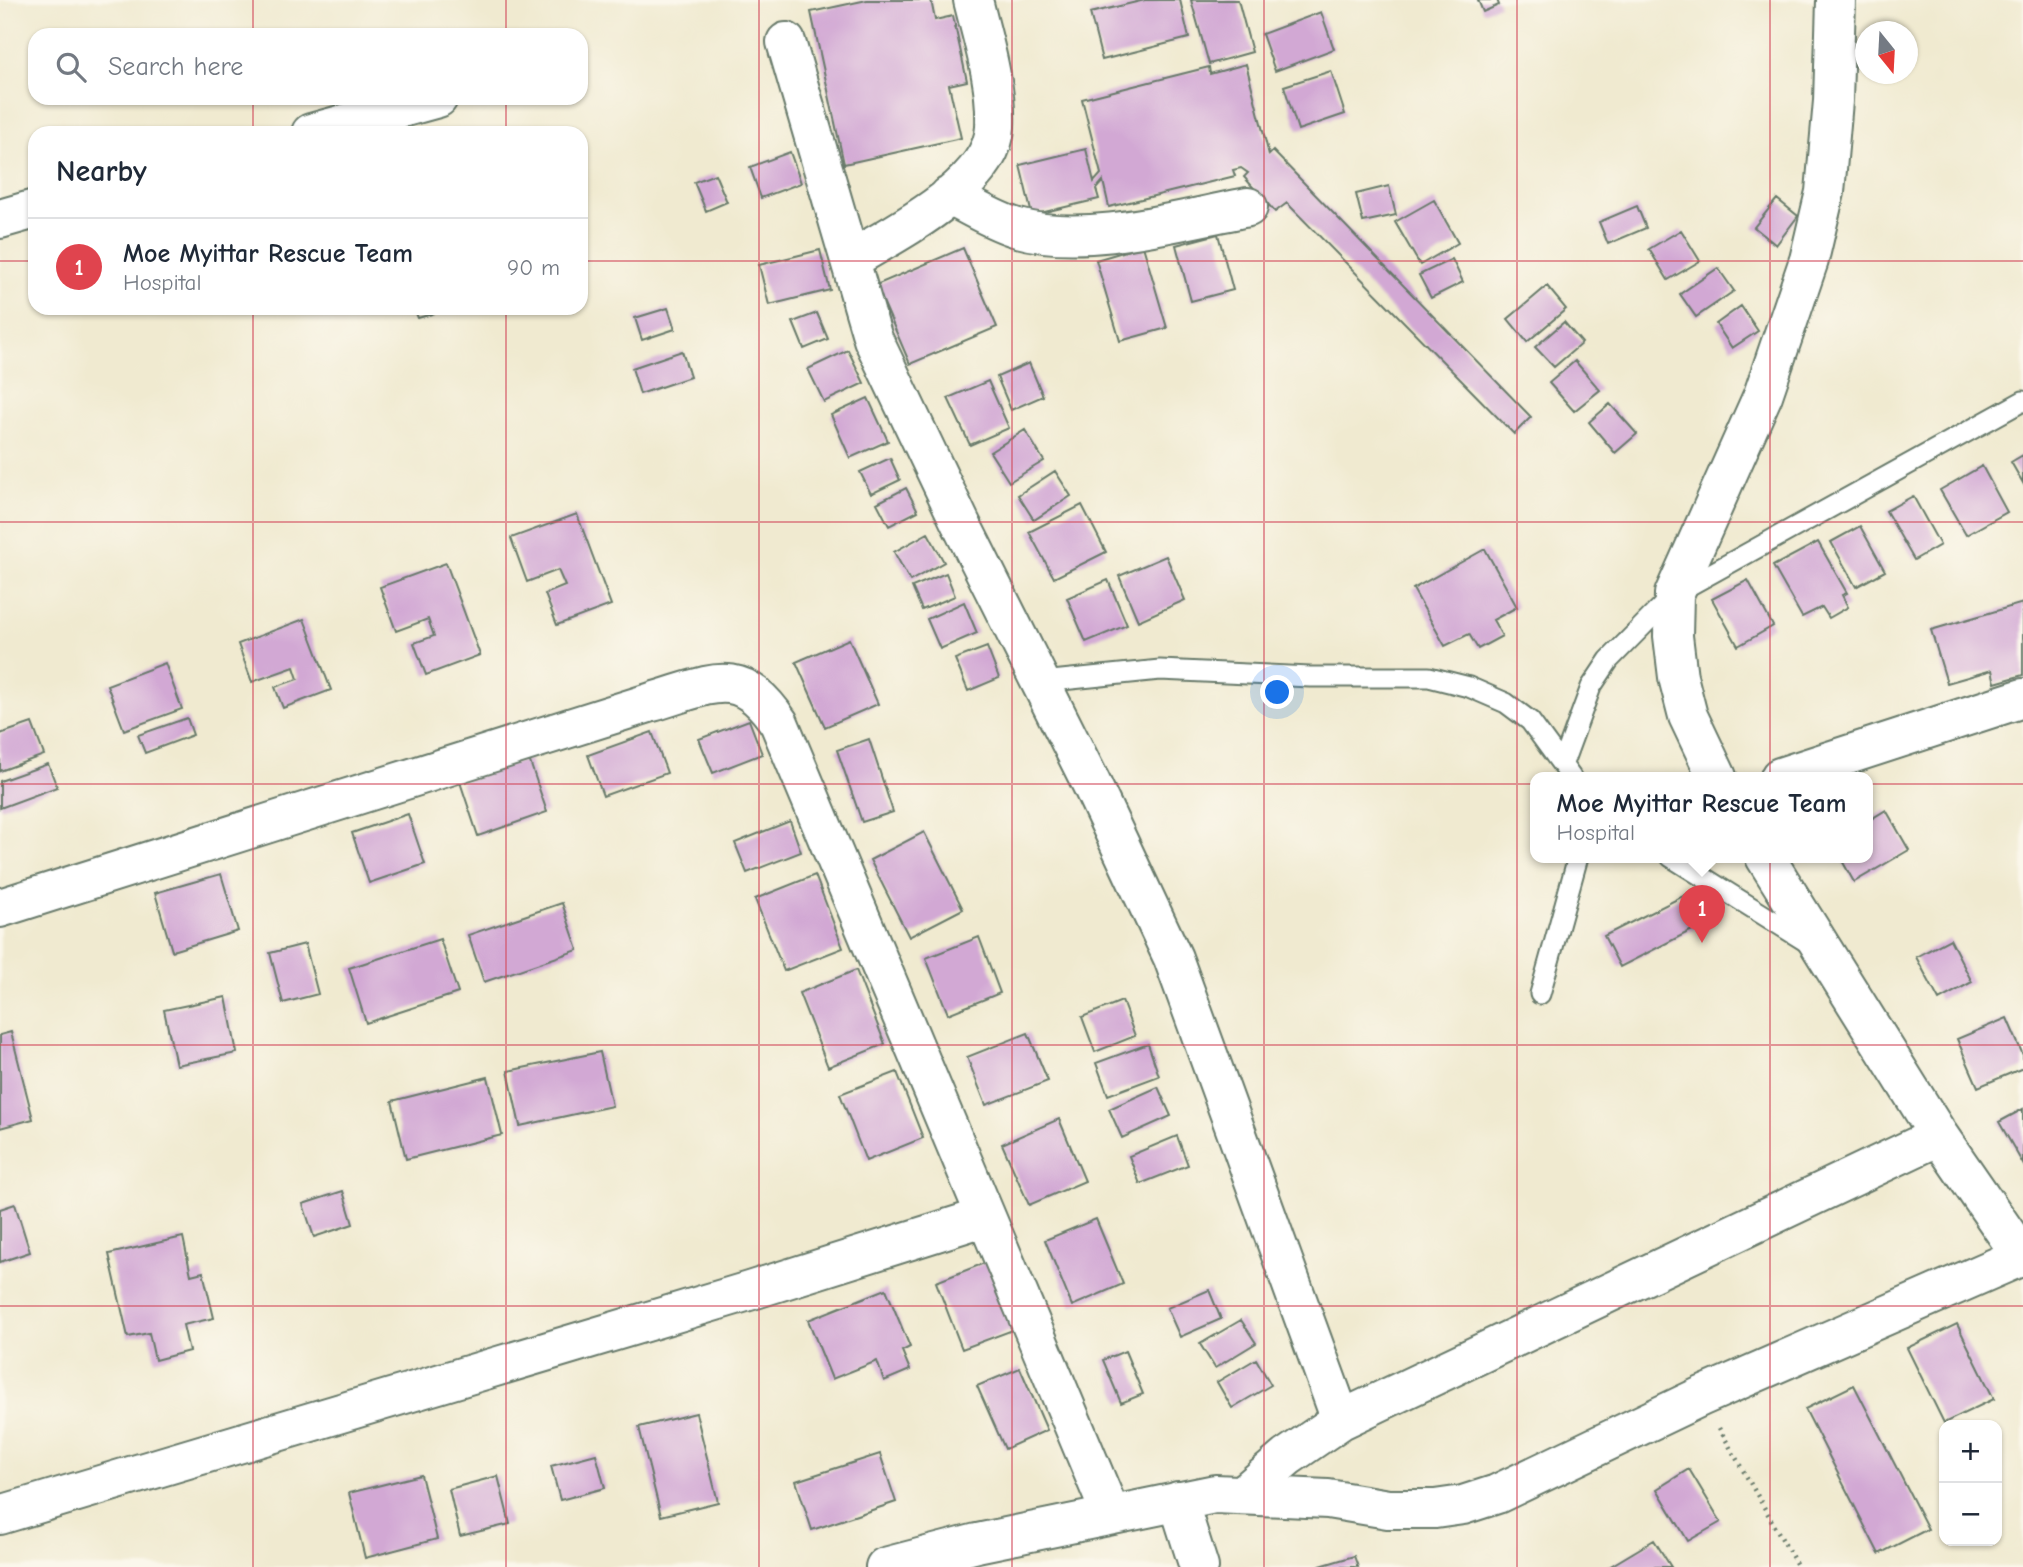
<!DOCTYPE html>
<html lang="en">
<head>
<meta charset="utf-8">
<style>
	:root { --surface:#fff; --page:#f2f2f3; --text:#1f2937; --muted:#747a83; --line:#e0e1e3; --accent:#ea580c }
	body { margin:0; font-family:"Comic Neue",sans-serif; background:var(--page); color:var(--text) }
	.controls { position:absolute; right:21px; bottom:21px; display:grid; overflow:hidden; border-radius:14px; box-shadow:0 2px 5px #0004 }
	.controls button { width:63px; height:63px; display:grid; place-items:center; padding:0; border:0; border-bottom:2px solid var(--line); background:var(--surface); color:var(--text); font:35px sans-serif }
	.compass { position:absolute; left:1855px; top:21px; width:63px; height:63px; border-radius:50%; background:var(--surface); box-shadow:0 2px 5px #0004; rotate:162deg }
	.you { position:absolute; left:1278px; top:693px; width:24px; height:24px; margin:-18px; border:5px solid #fff; border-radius:50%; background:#1a73e8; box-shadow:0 0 0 10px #1a73e833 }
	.badge { display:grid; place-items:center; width:46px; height:46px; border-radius:50%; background:var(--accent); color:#fff; font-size:23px; font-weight:700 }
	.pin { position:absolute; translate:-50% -58px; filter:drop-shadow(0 2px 4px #0008) }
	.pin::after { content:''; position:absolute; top:37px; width:24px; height:21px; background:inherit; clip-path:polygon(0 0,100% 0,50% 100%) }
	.popup { position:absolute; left:1530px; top:772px; width:343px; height:91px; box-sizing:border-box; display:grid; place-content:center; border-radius:14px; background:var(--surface); filter:drop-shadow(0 2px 5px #0005); font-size:23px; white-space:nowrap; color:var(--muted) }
	.popup b { font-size:26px; color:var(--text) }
	.popup::after { content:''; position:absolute; left:50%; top:100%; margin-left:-14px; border:14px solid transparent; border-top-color:var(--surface) }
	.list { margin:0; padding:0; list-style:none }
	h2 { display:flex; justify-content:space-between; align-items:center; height:91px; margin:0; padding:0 28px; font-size:30px }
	h2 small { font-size:23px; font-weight:400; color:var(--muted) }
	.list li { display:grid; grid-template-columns:46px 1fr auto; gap:21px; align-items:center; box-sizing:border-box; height:98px; padding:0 28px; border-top:2px solid var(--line) }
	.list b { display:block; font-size:26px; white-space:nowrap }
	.list p { margin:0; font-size:23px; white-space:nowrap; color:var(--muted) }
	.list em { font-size:23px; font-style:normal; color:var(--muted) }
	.icon { flex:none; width:38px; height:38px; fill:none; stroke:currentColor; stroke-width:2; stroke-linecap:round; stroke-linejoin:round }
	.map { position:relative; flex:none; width:2023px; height:1567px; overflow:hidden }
	.search { position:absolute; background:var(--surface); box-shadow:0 2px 5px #0004; left:28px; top:28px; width:560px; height:77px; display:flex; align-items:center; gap:18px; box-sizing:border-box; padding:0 24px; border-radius:21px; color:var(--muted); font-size:26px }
	.panel { position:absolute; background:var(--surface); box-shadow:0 2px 5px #0004; left:28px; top:126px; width:560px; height:189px; border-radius:21px }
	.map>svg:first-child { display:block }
	.building { fill:#d2a8d4 }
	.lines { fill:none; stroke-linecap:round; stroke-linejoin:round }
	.lane-casing { stroke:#687a6b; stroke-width:23 }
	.street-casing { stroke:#687a6b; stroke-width:42 }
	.path { stroke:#687a6b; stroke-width:4.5; stroke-dasharray:2 5; stroke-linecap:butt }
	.lane { stroke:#fff; stroke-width:19 }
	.street { stroke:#fff; stroke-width:38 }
	.grid { fill:none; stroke:#d1495b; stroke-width:2; stroke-opacity:0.55 }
</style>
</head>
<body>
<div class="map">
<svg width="2023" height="1567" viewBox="0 0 2023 1567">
	<rect width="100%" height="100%" fill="#fbf7ec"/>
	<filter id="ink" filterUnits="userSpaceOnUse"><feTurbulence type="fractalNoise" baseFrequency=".0143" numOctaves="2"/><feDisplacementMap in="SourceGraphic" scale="14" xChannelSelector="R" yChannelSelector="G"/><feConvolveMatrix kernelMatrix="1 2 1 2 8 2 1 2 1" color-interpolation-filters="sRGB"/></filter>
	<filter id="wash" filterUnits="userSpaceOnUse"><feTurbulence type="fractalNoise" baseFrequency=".00686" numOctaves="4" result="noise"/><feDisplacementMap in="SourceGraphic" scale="28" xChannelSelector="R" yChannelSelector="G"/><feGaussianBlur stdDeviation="1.57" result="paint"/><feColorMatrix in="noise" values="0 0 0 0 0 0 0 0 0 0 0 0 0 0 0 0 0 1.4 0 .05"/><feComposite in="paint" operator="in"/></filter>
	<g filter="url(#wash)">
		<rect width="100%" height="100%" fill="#f0ead0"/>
		<g id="blocks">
			<path class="building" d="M867,0H931L935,20L953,16L967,81L949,85L961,138L844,164L811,12Z
				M1145,0H1180L1189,38L1102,60L1090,13Z
				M1191,0H1238L1252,52L1209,64Z
				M1478,0H1497L1499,5L1483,12Z
				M1321,12L1334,49L1275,71L1262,34Z
				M1246,64L1269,155L1273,151L1531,417L1514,434L1287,203L1275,212L1244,177L1248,173L1241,168L1233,170L1235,176L1109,207L1103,181L1096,189L1099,199L1032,215L1020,165L1086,149L1094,182L1101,174L1082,99L1209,67L1210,74Z
				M1331,71L1345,114L1298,130L1284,86Z
				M790,152L801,183L761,198L750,167Z
				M715,174L727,202L706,211L694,182Z
				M1389,186L1396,215L1363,222L1356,194Z
				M1777,199L1798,216L1776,245L1754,227Z
				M1434,200L1458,243L1420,265L1395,222Z
				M1637,206L1646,228L1608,244L1599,222Z
				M1681,230L1700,261L1668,280L1649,249Z
				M1218,234L1233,290L1191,301L1176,245Z
				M1143,246L1167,328L1120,341L1096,260Z
				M963,248L997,327L910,364L876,285Z
				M820,250L830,290L769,305L759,265Z
				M1452,259L1463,282L1431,298L1419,275Z
				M1718,268L1734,291L1696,317L1680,294Z
				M1547,286L1566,309L1527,342L1508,319Z
				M1741,306L1758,331L1732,348L1716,324Z
				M414,308H448L449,309L418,318Z
				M668,308L675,329L642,340L635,318Z
				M817,313L828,339L804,349L793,322Z
				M1564,322L1582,343L1554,367L1535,347Z
				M848,350L864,383L824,402L808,369Z
				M682,351L690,377L640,394L632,368Z
				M1575,361L1600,390L1574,411L1549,383Z
				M1029,363L1043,396L1011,410L997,377Z
				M988,381L1009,428L970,445L948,398Z
				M868,398L888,441L850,458L831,415Z
				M1610,404L1637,434L1615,453L1589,422Z
				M1025,430L1044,461L1009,482L990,452Z
				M2023,455V483L2011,462Z
				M890,458L900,480L871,494L860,472Z
				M1982,466L2007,512L1966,535L1940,490Z
				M1055,471L1071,496L1034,520L1018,495Z
				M906,488L918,511L889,526L877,503Z
				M1913,496L1940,545L1914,560L1886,511Z
				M1082,505L1106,552L1054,578L1029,532Z
				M577,514L611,605L557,625L545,594L565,586L558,570L527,582L511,538Z
				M1860,526L1885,571L1856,587L1831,542Z
				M928,533L944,562L910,581L894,552Z
				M1818,542L1847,593L1842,595L1848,607L1829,618L1822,607L1802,617L1773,566Z
				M1485,549L1517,607L1493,620L1502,636L1478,649L1469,634L1445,646L1413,589Z
				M1166,556L1185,600L1138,621L1119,576Z
				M446,563L480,655L426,675L414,643L434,636L428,619L396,631L380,587Z
				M946,573L955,596L922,610L912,587Z
				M1108,580L1127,625L1086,642L1067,598Z
				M1748,580L1773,626L1738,646L1712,599Z
				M964,602L977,633L940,649L927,619Z
				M2023,603V675L1995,683L1992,670L1947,683L1931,630Z
				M304,619L331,690L283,708L275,687L298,679L294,667L252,682L238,644Z
				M849,639L878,704L825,727L796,662Z
				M987,647L999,678L968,691L955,659Z
				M165,663L182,709L124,730L107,685Z
				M187,718L193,735L145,753L138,735Z
				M749,720L762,754L713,773L699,739Z
				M32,723L44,755L0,771V734Z
				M652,732L667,773L603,796L588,755Z
				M869,739L893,812L862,822L837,750Z
				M529,759L547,812L478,836L460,782Z
				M48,764L57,787L0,808V781Z
				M1886,810L1909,850L1854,882L1840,857H1868V821Z
				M408,814L425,864L369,883L352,833Z
				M790,821L801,852L747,873L735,843Z
				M924,832L963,909L909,937L870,860Z
				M221,874L238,931L172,951L155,893Z
				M815,875L843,948L784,971L755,899Z
				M1689,893L1704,924L1620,967L1604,936Z
				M562,903L578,950L484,982L468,935Z
				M979,937L1000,993L948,1014L926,958Z
				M440,939L458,993L366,1023L349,968Z
				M1950,939L1972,982L1939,1000L1916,957Z
				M305,944L318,994L283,1003L270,953Z
				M856,970L885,1044L828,1067L799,993Z
				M226,997L237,1053L176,1065L164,1010Z
				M1122,1001L1135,1036L1095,1052L1082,1017Z
				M2007,1018L2023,1055V1068L1978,1087L1957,1039Z
				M11,1032L33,1119L0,1128V1035Z
				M1028,1033L1048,1081L986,1105L967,1057Z
				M1148,1044L1159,1076L1108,1095L1096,1063Z
				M600,1052L612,1106L520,1126L508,1071Z
				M897,1072L923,1138L866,1161L840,1094Z
				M488,1077L502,1135L406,1159L392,1101Z
				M1158,1087L1171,1116L1122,1138L1109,1109Z
				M2023,1109V1164L1999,1122Z
				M1059,1119L1085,1181L1029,1205L1002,1144Z
				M1177,1136L1188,1165L1140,1184L1129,1156Z
				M343,1191L353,1224L314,1237L303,1204Z
				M15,1204L30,1252L0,1262V1209Z
				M1096,1219L1123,1284L1072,1306L1045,1240Z
				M183,1237L191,1275L203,1272L214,1318L183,1325L189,1351L155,1360L149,1333L128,1337L109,1254Z
				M987,1262L1013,1330L962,1349L936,1282Z
				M886,1289L910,1347L902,1351L910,1370L884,1381L877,1361L832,1379L808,1320Z
				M1209,1290L1221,1319L1180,1337L1167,1308Z
				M1241,1320L1256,1343L1215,1368L1200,1344Z
				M1957,1324L1994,1399L1944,1423L1907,1348Z
				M1125,1351L1143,1394L1121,1403L1103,1360Z
				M1256,1359L1271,1385L1232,1408L1217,1382Z
				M1020,1368L1047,1430L1005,1449L977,1386Z
				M1854,1385L1928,1529L1879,1554L1805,1409Z
				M696,1413L718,1502L661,1516L639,1427Z
				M596,1454L605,1488L560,1500L551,1466Z
				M880,1454L896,1502L812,1530L796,1481Z
				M1689,1469L1721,1522L1688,1541L1657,1489Z
				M421,1475L437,1539L365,1558L349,1493Z
				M498,1476L510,1524L460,1536L449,1489Z
				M1654,1540L1671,1567H1609Z
				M1354,1556L1358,1567H1320V1566Z"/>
		</g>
	</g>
	<g filter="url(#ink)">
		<use href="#blocks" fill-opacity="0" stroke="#687a6b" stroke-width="2"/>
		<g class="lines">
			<g class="lane-casing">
				<path id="lane" d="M1042,682L1160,670L1310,677H1429L1469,687L1506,703L1530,721L1571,777
					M1563,763L1591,687L1609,660L1674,594L2023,401
					M1671,857L1810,944
					M1540,994L1578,857"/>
			</g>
			<g class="street-casing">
				<path id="street" d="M786,42L873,339L960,522L1091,783L1173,958L1341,1420
					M311,133L438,98
					M949,196C971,206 995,222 1018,228C1086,247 1179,220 1248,207
					M0,219L35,209
					M850,260C893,234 993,185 995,127C997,84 983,41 973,0
					M1717,777L1688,716L1678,677L1673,636L1674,594L1763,395L1809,260L1825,192L1833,101L1836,0
					M1780,777L2023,698
					M1765,857L1939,1136L2023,1258
					M0,908L652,702C711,685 739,663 779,723L1111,1515
					M1245,1493L1287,1457L1341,1420L1939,1136
					M1178,1501L1199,1567
					M0,1515L749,1291L984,1217
					M885,1567L977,1543L1215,1494L1328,1499L1388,1509H1435L1463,1505L1497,1494L1700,1397L2022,1256"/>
			</g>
			<path class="path" d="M1719,1428L1798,1567"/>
			<use href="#lane" class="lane"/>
			<use href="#street" class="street"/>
		</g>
	</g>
	<path class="grid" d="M253,0V35M506,0V35M759,0V1567M1012,0V1567M1264,0V1567M1517,0V1567M1770,0V1567M253,98V133M506,98V133M0,261H35M581,261H2023M253,308V1567M506,308V1567M0,522H2023M0,784H2023M0,1045H2023M0,1306H2023"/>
</svg>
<div class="controls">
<button>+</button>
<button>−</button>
</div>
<svg class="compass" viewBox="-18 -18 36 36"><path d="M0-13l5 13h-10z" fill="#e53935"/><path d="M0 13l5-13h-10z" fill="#747a83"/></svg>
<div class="you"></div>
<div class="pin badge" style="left:1702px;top:943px;background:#e0444e">1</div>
<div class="popup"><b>Moe Myittar Rescue Team</b>Hospital</div>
<div class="search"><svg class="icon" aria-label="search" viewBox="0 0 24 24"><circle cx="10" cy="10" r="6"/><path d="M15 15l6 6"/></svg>Search here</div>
<section class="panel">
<h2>Nearby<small></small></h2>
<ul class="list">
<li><span class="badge" style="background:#e0444e">1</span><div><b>Moe Myittar Rescue Team</b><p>Hospital</p></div><em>90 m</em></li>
</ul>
</section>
</div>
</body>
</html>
